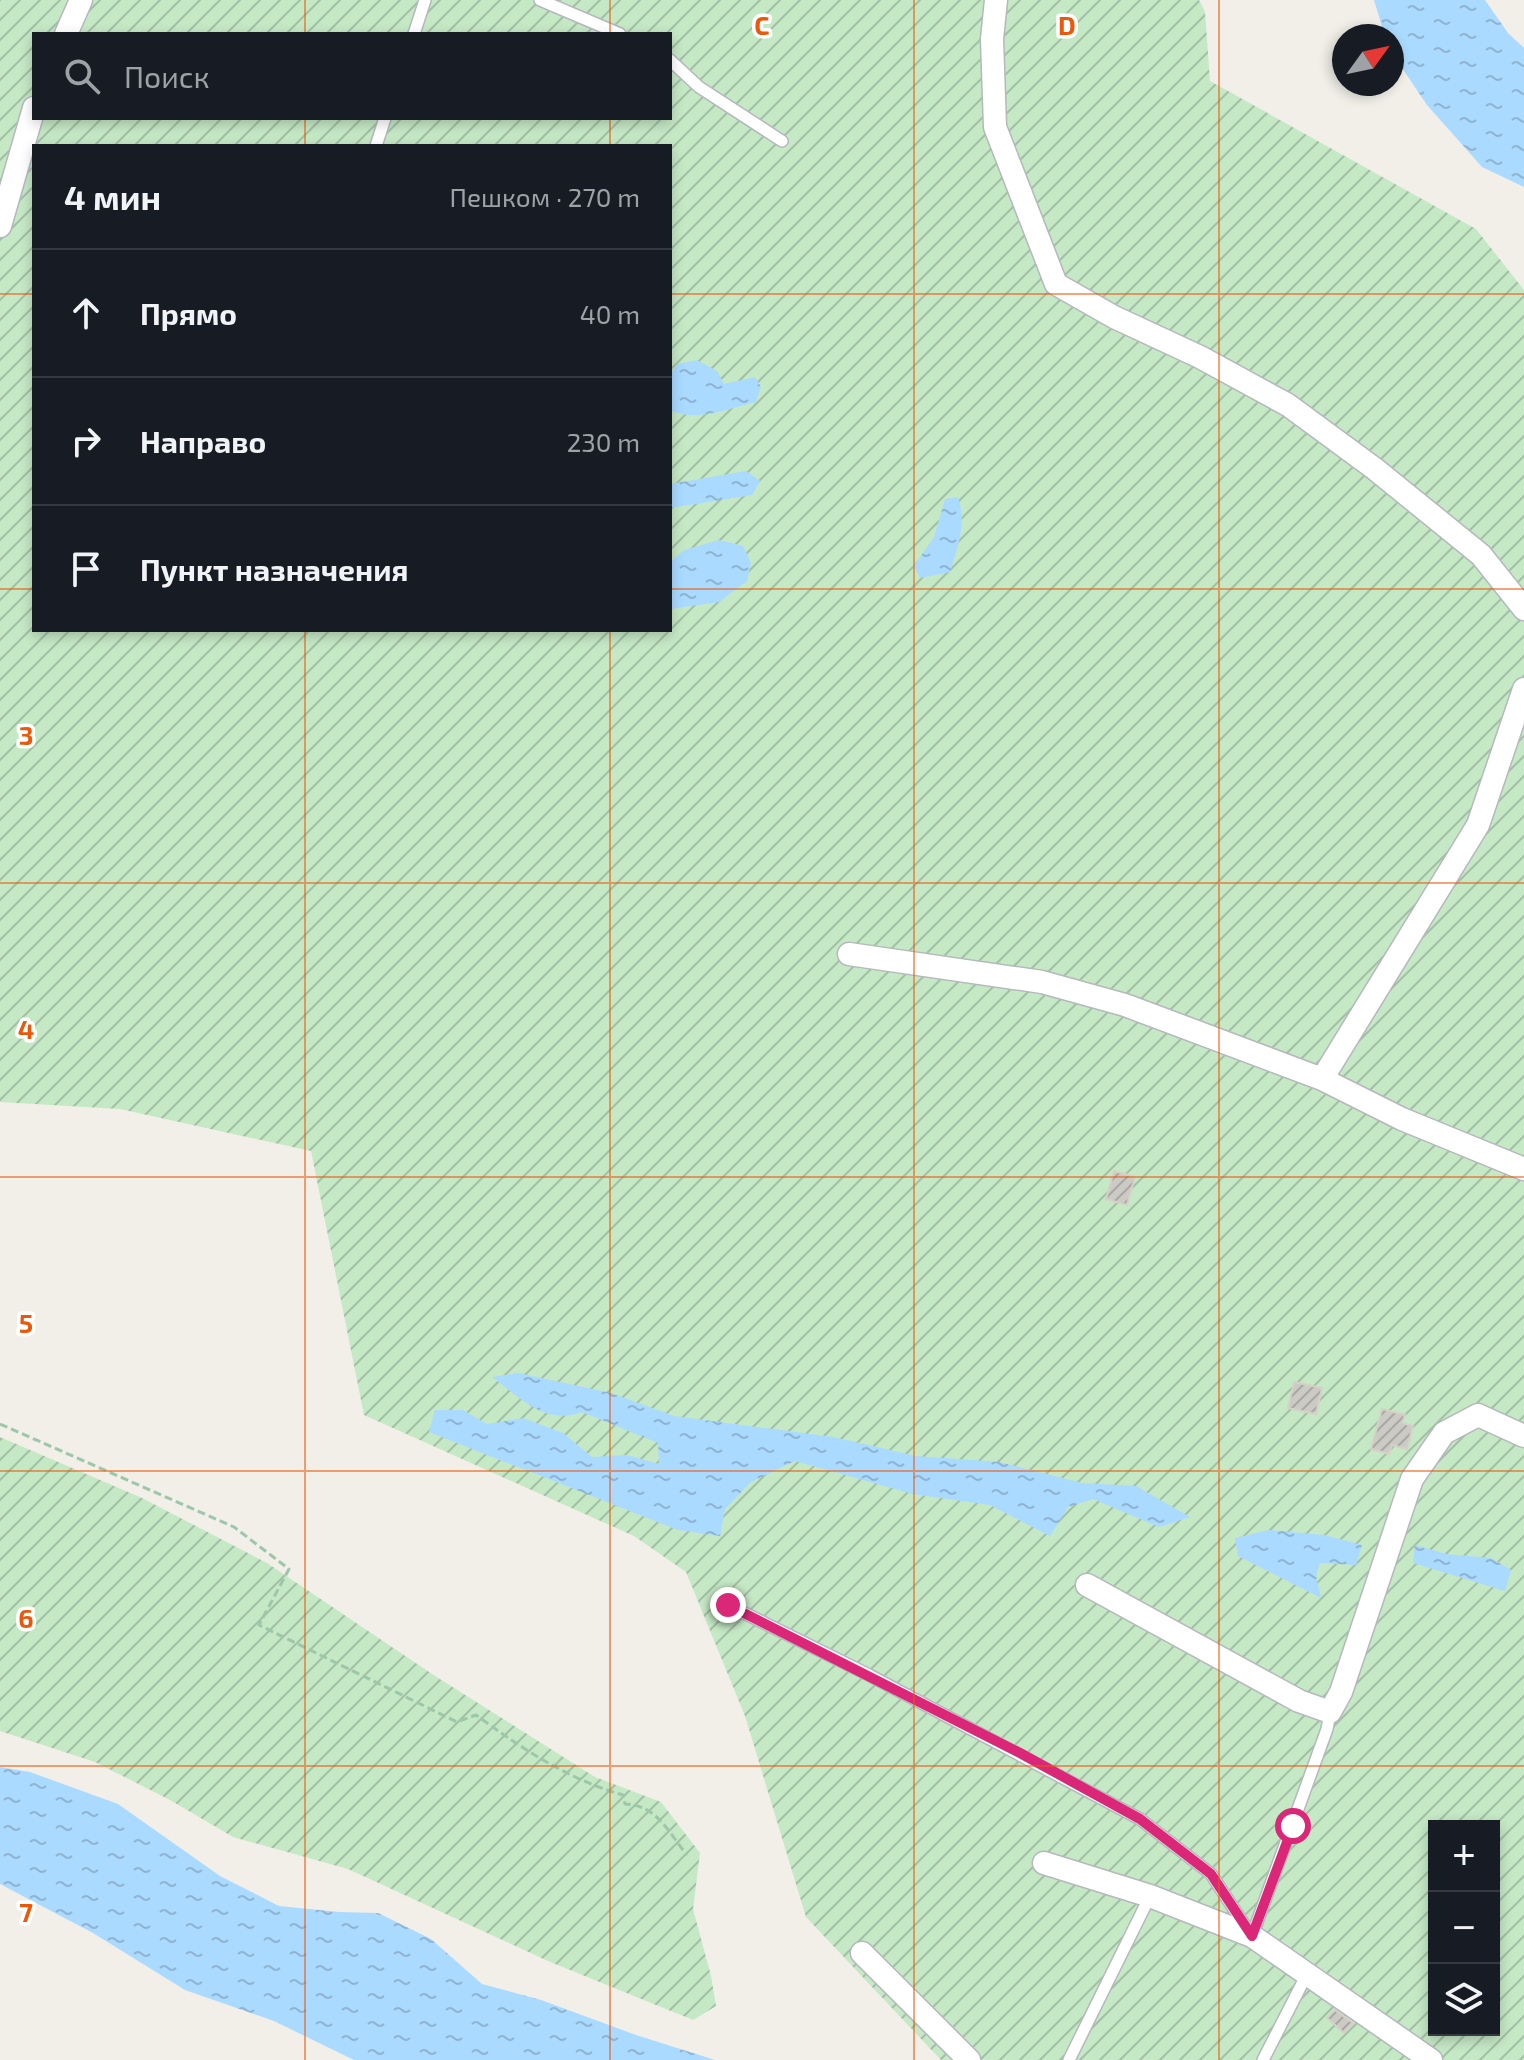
<!DOCTYPE html>
<html lang="ru">
<head>
<meta charset="utf-8">
<style>
	:root { --surface:#171b24; --page:#242831; --text:#f1f3f6; --muted:#9ea1a6; --line:#363941 }
	body { margin:0; font-family:"Exo 2",sans-serif; background:var(--page); color:var(--text) }
	.controls { position:absolute; right:24px; bottom:24px; display:grid; overflow:hidden; border-radius:0px; box-shadow:0 4px 12px #0003 }
	.controls button { width:72px; height:72px; display:grid; place-items:center; padding:0; border:0; border-bottom:2px solid var(--line); background:var(--surface); color:var(--text); font:40px sans-serif }
	.compass { position:absolute; left:1332px; top:24px; width:72px; height:72px; border-radius:50%; background:var(--surface); box-shadow:0 4px 12px #0003; rotate:57deg }
	.stop { position:absolute; width:24px; height:24px; margin:-18px; border:6px solid #db2777; border-radius:50%; background:#fff }
	.stop.end { background:#db2777; border-color:#fff; box-shadow:0 2px 8px #0008 }
	.list { margin:0; padding:0; list-style:none }
	h2 { display:flex; justify-content:space-between; align-items:center; height:104px; margin:0; padding:0 32px; font-size:34px }
	h2 small { font-size:26px; font-weight:400; color:var(--muted) }
	.list li { display:grid; grid-template-columns:52px 1fr auto; gap:24px; align-items:center; box-sizing:border-box; height:128px; padding:0 32px; border-top:2px solid var(--line) }
	.list b { display:block; font-size:30px; white-space:nowrap }
	.list em { font-size:26px; font-style:normal; color:var(--muted) }
	.icon { flex:none; width:44px; height:44px; fill:none; stroke:currentColor; stroke-width:2; stroke-linecap:round; stroke-linejoin:round }
	.map { position:relative; flex:none; width:1524px; height:2060px; overflow:hidden }
	.search { position:absolute; background:var(--surface); box-shadow:0 4px 12px #0003; left:32px; top:32px; width:640px; height:88px; display:flex; align-items:center; gap:20px; box-sizing:border-box; padding:0 28px; border-radius:0px; color:var(--muted); font-size:30px }
	.panel { position:absolute; background:var(--surface); box-shadow:0 4px 12px #0003; left:32px; top:144px; width:640px; height:488px; border-radius:0px }
	.map>svg:first-child { display:block }
	.garden { fill:url(#garden-furrows); fill-rule:evenodd }
	.water { fill:url(#water-ripples) }
	.building { fill:url(#building-hatch); stroke:#d6d1c6; stroke-width:2 }
	.lines { fill:none; stroke-linecap:round; stroke-linejoin:round }
	.lane-casing { stroke:#b5b8bc; stroke-width:14 }
	.street-casing { stroke:#b5b8bc; stroke-width:25 }
	.path { stroke:#9cc7a9; stroke-width:3; stroke-dasharray:8 4; stroke-linecap:butt }
	.lane { stroke:#fff; stroke-width:11 }
	.street { stroke:#fff; stroke-width:22 }
	.route { stroke:#db2777; stroke-width:10 }
	.grid { fill:none; stroke:#e8590c; stroke-width:2; stroke-opacity:0.55 }
	.grid-label { font-size:26px; text-anchor:middle; font-weight:bold; fill:#e8590c; stroke:#fff; stroke-width:7; stroke-linejoin:round; paint-order:stroke }
</style>
</head>
<body>
<div class="map">
<svg width="1524" height="2060" viewBox="0 0 1524 2060">
	<defs>
		<pattern id="garden-furrows" width="10" height="10" patternUnits="userSpaceOnUse" patternTransform="scale(2)"><rect width="10" height="10" fill="#c5e8c5"/><path d="M-1 1l2-2M0 10L10 0M9 11l2-2" fill="none" stroke="#a3c0a4"/></pattern>
		<pattern id="water-ripples" width="26" height="14" patternUnits="userSpaceOnUse" patternTransform="scale(2)"><rect width="26" height="14" fill="#aadaff"/><path d="M2 4q2-2 4 0t4 0M15 11q2-2 4 0t4 0" fill="none" stroke="#8eb4d2"/></pattern>
		<pattern id="building-hatch" width="6" height="6" patternUnits="userSpaceOnUse" patternTransform="scale(2)"><rect width="6" height="6" fill="#cccac5"/><path d="M-1 1l2-2M0 6l6-6M5 7l2-2" fill="none" stroke="#a9a8a4"/></pattern>
	</defs>
	<rect width="100%" height="100%" fill="#f1efe8"/>
	<path class="garden" d="M0,0H1199L1205,12L1210,81L1476,229L1524,290V2060H941L806,1917L745,1716L686,1572L634,1536L364,1415L311,1151L120,1109L0,1102ZM34,34H670V118H34ZM34,146H670V630H34ZM1434,1826H1494V2030H1434Z
		M0,1437L142,1498L267,1563L435,1676L595,1777L661,1802L700,1853L693,1909L711,1976L716,2006L693,2020L548,1961L348,1869L233,1837L170,1800L95,1762L0,1731Z"/>
	<path class="water" d="M1374,0H1485L1508,33L1524,48V187L1482,167L1427,105L1392,53V36H1385Z
		M697,360L717,371L724,384L755,377L761,387L756,402C731,408 694,423 670,410V374L678,364Z
		M746,471L760,481L752,495L670,508V484Z
		M958,497C967,523 958,546 950,572L920,578L914,566L934,537L945,499Z
		M719,540L743,546L751,563L747,581L719,602L670,609V562L684,550Z
		M518,1373L611,1393L674,1416L833,1437L916,1456L999,1462L1082,1483L1136,1486L1190,1517L1159,1527L1093,1499L1068,1507L1050,1536L990,1505L913,1494L795,1461L751,1482L725,1509L720,1536L678,1530L429,1432L435,1410H463L487,1424L523,1418L563,1433L592,1457L627,1455L659,1464L658,1443L582,1412C544,1426 521,1398 492,1377Z
		M1269,1530L1324,1535L1362,1545L1356,1565L1320,1563L1316,1576L1321,1598L1238,1556L1235,1538Z
		M1415,1545L1446,1554L1491,1558L1511,1570L1505,1591L1413,1563Z
		M0,1767L30,1772L118,1804L220,1876L279,1906L339,1912L378,1913L431,1939L482,1984L541,2000L636,2035L715,2060H354L274,2021L185,1990L93,1933L0,1884Z"/>
	<path class="building" d="M1114,1171L1135,1177L1127,1205L1106,1199Z
		M1294,1382L1322,1388L1316,1414L1288,1408Z
		M1382,1409L1405,1415L1402,1423L1413,1426L1407,1449L1392,1445L1389,1454L1371,1449Z
		M1335,2010L1353,2023L1344,2033L1327,2018Z"/>
	<g class="lines">
		<g class="lane-casing">
			<path id="lane" d="M540,0L620,34
				M414,34L425,0
				M670,60L699,87L782,141
				M376,146L385,118
				M728,1605L871,1676L1140,1819L1211,1874L1249,1932
				M1252,1936L1327,1729L1330,1712
				M1069,2060L1150,1896
				M1263,2060L1307,1974"/>
		</g>
		<g class="street-casing">
			<path id="street" d="M996,0L992,39L995,127L1056,284L1114,317L1200,357L1288,405L1375,469L1481,555L1524,609
				M66,34L81,0
				M0,226L34,108
				M849,954L1042,982L1125,1005L1322,1079L1402,1119L1524,1169
				M1322,1079L1478,825L1524,689
				M1087,1585L1299,1701L1330,1712L1341,1692L1412,1479L1444,1433L1478,1415L1524,1436
				M1044,1863L1150,1896L1252,1936L1431,2060
				M862,1953L969,2060"/>
		</g>
		<path class="path" d="M0,1424L234,1527L289,1569L259,1625L457,1722L476,1715C523,1749 567,1779 623,1795L625,1804C657,1805 668,1832 687,1855"/>
		<use href="#lane" class="lane"/>
		<use href="#street" class="street"/>
	</g>
	<g class="lines">
		<path class="route" d="M728,1605L1020,1753L1140,1819L1211,1874L1252,1936L1293,1826"/>
	</g>
	<path class="grid" d="M305,0V34M610,0V34M914,0V2060M1219,0V2060M305,118V146M610,118V146M0,294H34M670,294H1524M0,589H34M670,589H1524M305,630V2060M610,630V2060M0,883H1524M0,1177H1524M0,1471H1524M0,1766H1524"/>
	<g class="grid-label">
		<text x="762" y="35">C</text>
		<text x="1067" y="35">D</text>
		<text x="26" y="745">3</text>
		<text x="26" y="1039">4</text>
		<text x="26" y="1333">5</text>
		<text x="26" y="1628">6</text>
		<text x="26" y="1922">7</text>
	</g>
</svg>
<div class="controls">
<button>+</button>
<button>−</button>
<button><svg class="icon" aria-label="layers" viewBox="0 0 24 24"><path d="M12 4l9 5-9 5-9-5zM3 14l9 5 9-5"/></svg></button>
</div>
<svg class="compass" viewBox="-18 -18 36 36"><path d="M0-13l5 13h-10z" fill="#e53935"/><path d="M0 13l5-13h-10z" fill="#9ea1a6"/></svg>
<div class="stop" style="left:1293px;top:1826px"></div>
<div class="stop end" style="left:728px;top:1605px"></div>
<div class="search"><svg class="icon" aria-label="search" viewBox="0 0 24 24"><circle cx="10" cy="10" r="6"/><path d="M15 15l6 6"/></svg>Поиск</div>
<section class="panel">
<h2>4 мин<small>Пешком · 270 m</small></h2>
<ul class="list">
<li><svg class="icon" aria-label="ahead" viewBox="0 0 24 24"><path d="M12 20V5M6 11l6-6 6 6"/></svg><div><b>Прямо</b></div><em>40 m</em></li>
<li><svg class="icon" aria-label="right" viewBox="0 0 24 24"><path d="M7 20v-9h11M14 6l5 5-5 5"/></svg><div><b>Направо</b></div><em>230 m</em></li>
<li><svg class="icon" aria-label="arrive" viewBox="0 0 24 24"><path d="M6 21V4h12l-3 4 3 4H6"/></svg><div><b>Пункт назначения</b></div></li>
</ul>
</section>
</div>
</body>
</html>
